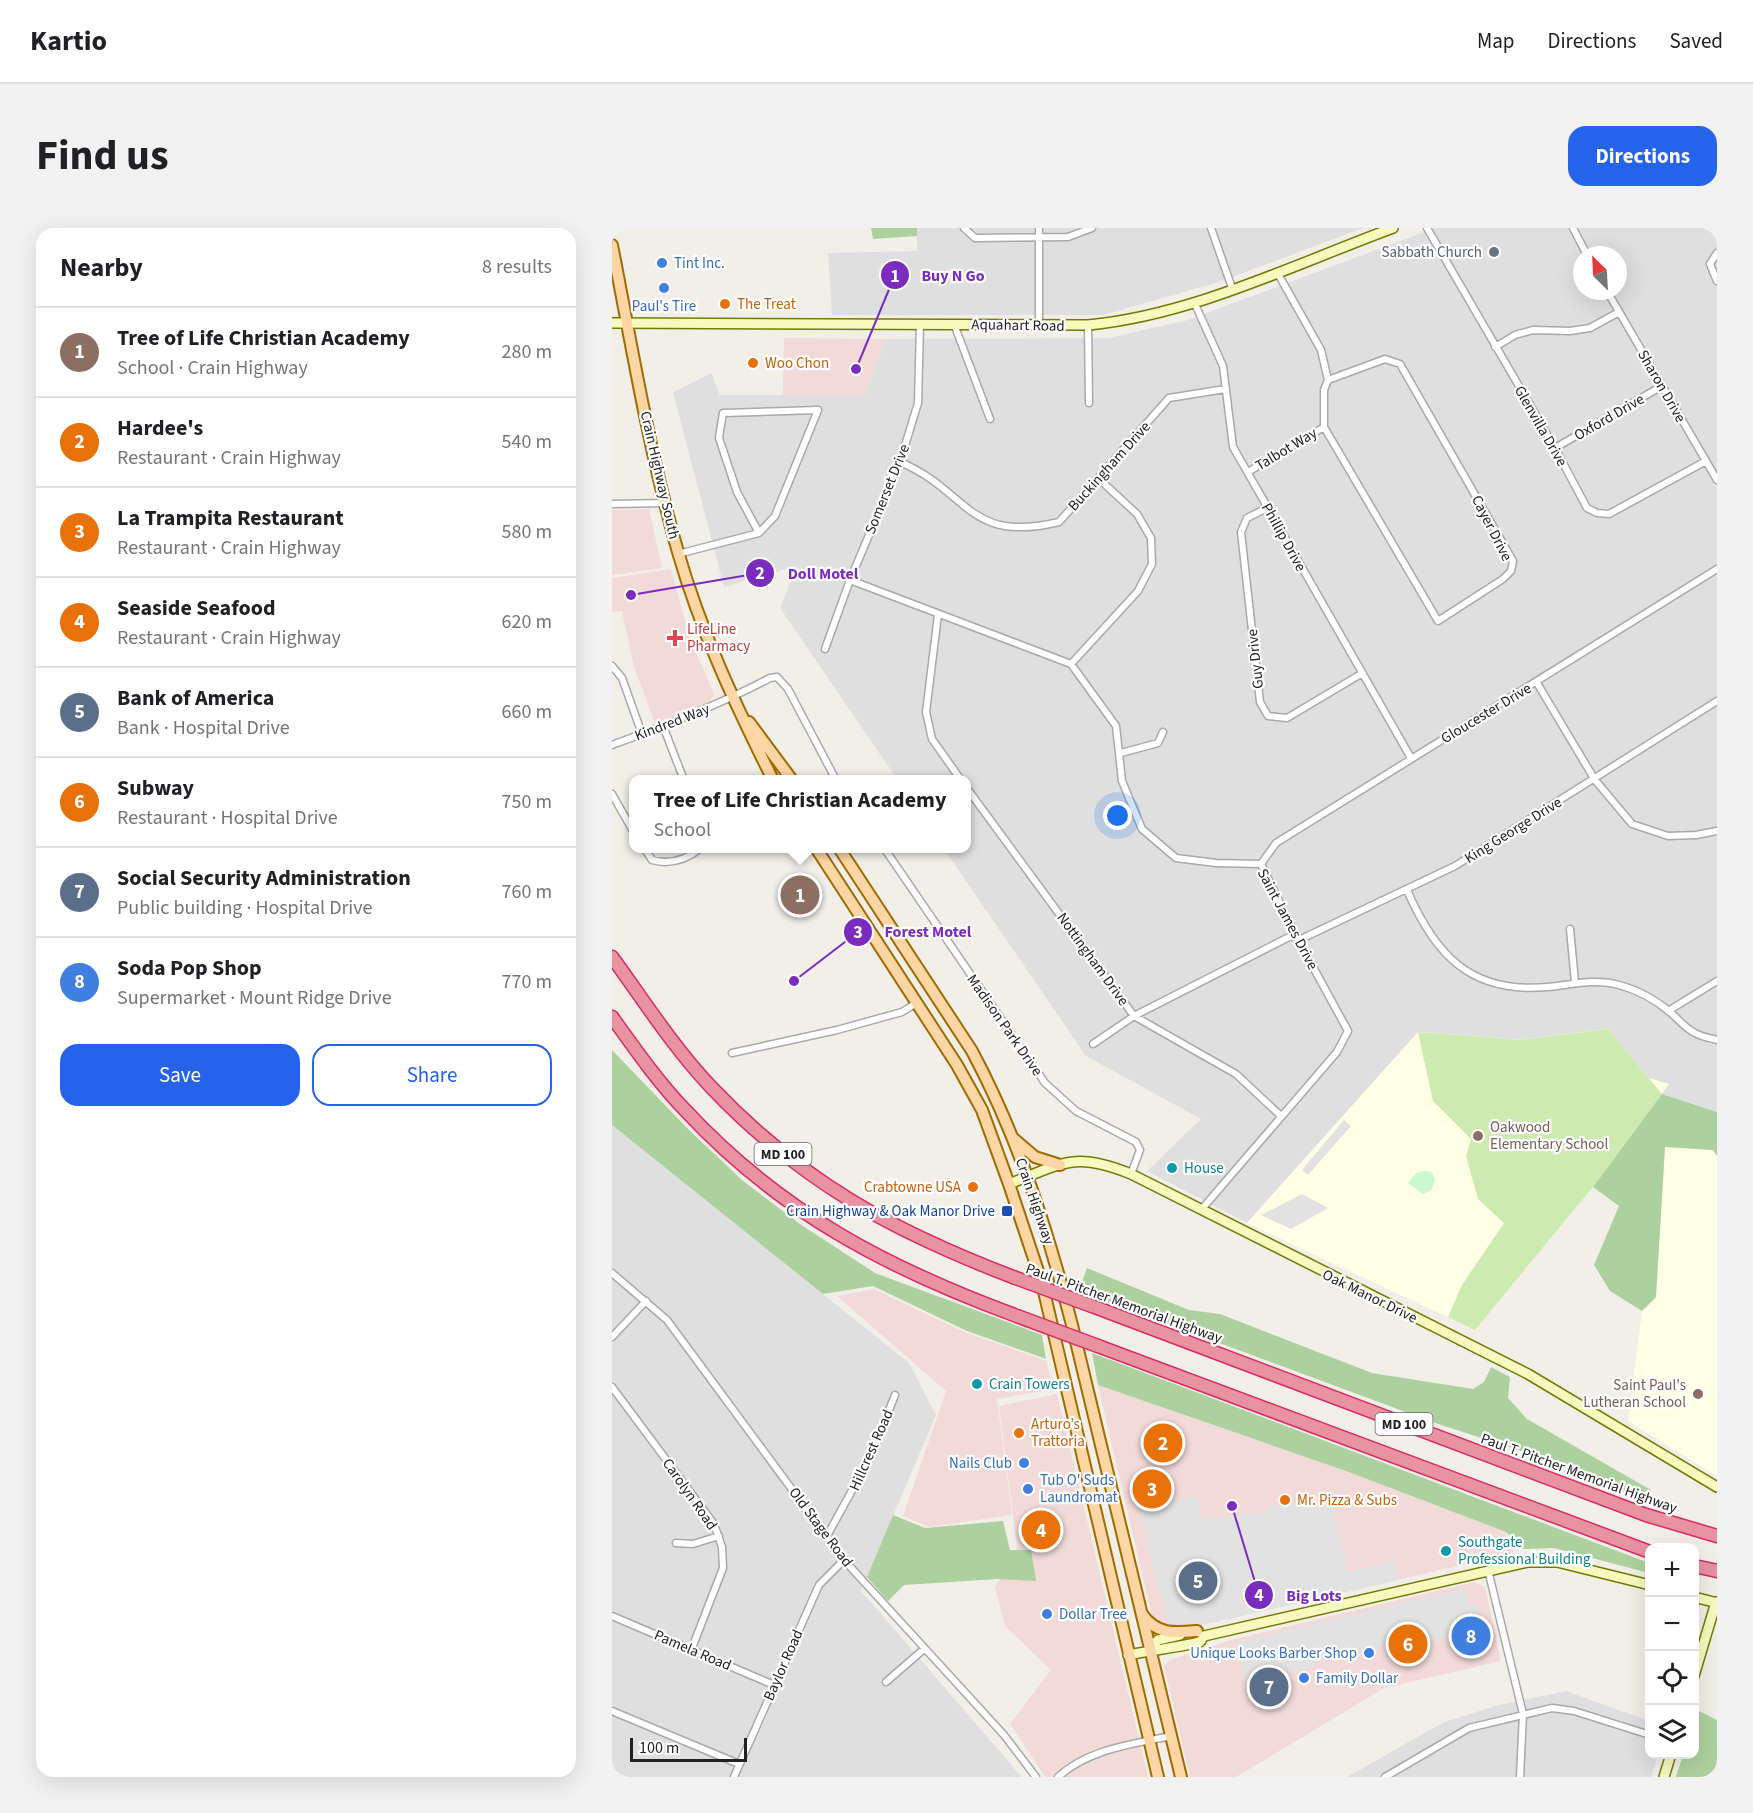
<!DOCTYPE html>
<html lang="en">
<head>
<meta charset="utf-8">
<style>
	:root { --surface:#fff; --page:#f2f2f2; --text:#202124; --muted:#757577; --line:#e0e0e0; --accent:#2563eb }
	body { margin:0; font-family:"Source Sans 3",sans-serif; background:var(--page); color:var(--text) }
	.controls { position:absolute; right:18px; bottom:18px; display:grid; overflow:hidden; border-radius:12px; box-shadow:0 6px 24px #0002 }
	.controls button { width:54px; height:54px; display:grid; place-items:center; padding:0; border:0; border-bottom:2px solid var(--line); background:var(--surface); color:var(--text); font:30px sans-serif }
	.compass { position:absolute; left:961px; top:18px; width:54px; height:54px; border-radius:50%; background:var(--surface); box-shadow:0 6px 24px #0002; rotate:336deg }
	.scale { position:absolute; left:18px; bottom:15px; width:117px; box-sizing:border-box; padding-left:6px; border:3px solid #222; border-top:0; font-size:16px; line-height:21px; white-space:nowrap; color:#222; -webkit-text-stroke:4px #fff; paint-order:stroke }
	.you { position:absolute; left:506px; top:588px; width:21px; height:21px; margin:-15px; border:4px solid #fff; border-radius:50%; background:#1a73e8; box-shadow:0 0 0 9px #1a73e833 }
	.badge { display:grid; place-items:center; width:39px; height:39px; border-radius:50%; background:var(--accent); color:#fff; font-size:20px; font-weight:700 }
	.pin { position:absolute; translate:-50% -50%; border:3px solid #fff; box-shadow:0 2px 6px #0006 }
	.popup { position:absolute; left:17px; top:547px; width:342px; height:78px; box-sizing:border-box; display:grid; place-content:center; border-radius:12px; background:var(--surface); filter:drop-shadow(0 2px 4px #0005); font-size:20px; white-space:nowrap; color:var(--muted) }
	.popup b { font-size:22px; color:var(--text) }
	.popup::after { content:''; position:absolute; left:50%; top:100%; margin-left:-12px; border:12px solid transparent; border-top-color:var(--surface) }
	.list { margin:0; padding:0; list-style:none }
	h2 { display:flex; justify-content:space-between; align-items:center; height:78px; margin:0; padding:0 24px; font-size:26px }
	h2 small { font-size:20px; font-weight:400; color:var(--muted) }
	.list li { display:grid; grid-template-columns:39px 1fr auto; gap:18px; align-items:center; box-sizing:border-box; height:90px; padding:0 24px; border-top:2px solid var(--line) }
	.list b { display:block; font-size:22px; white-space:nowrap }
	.list p { margin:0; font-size:20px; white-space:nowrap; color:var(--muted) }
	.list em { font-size:20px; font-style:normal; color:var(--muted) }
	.actions { display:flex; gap:12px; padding:18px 24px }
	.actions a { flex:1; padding:14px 0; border:2px solid var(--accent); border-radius:18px; text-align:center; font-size:21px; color:var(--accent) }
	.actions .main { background:var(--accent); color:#fff }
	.icon { flex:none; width:33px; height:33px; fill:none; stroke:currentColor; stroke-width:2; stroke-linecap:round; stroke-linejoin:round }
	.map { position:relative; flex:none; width:1105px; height:1549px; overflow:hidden; border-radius:18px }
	header { display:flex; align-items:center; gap:36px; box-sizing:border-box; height:84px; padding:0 30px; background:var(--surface); border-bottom:2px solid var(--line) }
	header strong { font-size:28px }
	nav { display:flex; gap:33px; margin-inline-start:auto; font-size:21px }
	.intro { display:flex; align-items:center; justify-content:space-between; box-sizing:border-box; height:144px; padding:0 36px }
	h1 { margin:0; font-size:42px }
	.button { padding:15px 27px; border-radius:18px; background:var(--accent); color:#fff; font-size:21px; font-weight:700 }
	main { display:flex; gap:36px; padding:0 36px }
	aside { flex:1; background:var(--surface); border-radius:18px; box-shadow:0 6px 24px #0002 }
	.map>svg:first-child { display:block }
	.residential { fill:#e0dfdf; fill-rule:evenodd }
	.commercial { fill:#f2dad9 }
	.education { fill:#ffffe5 }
	.grass { fill:#cdebb0 }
	.forest { fill:#add19e }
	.park { fill:#c8facc }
	.parking { fill:#e2e2e2 }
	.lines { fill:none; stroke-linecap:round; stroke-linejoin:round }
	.street-casing { stroke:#a9a9a9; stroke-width:9 }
	.secondary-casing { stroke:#707d05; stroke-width:12 }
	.primary-casing { stroke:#a06b00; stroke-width:14 }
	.highway-casing { stroke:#dc2a67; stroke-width:15 }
	.street { stroke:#fff; stroke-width:6 }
	.secondary { stroke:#f7fabf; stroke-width:9 }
	.primary { stroke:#fcd6a4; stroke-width:10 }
	.highway { stroke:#e892a2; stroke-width:12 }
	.highway-bridge-casing { stroke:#dc2a67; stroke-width:15; stroke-linecap:butt }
	.highway-bridge { stroke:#e892a2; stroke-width:12 }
	.worship-dot { fill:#6b7280; stroke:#fff; stroke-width:2 }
	.shop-dot { fill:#3f7fe0; stroke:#fff; stroke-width:2 }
	.food-dot { fill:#e8710a; stroke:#fff; stroke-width:2 }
	.health-dot { fill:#e0444e; stroke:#fff; stroke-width:2 }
	.education-dot { fill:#8d6e63; stroke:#fff; stroke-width:2 }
	.culture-dot { fill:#0f9aa8; stroke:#fff; stroke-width:2 }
	.transit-dot { fill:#1a4fb4; stroke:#fff; stroke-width:2 }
	.labels { text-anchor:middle; stroke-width:4.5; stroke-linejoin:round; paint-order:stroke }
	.shield { fill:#fff; stroke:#646464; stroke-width:1.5 }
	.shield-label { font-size:14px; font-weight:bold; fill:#222 }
	.worship-label { font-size:15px; fill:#5b616d; stroke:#fff; text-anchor:end }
	.shop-label { font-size:15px; fill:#366cbe; stroke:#fff; text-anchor:start }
	.food-label { font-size:15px; fill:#c56008; stroke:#fff; text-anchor:start }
	.street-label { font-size:15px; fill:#222; stroke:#fff }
	.health-label { font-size:15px; fill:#be3a42; stroke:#fff; text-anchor:start }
	.education-label { font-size:15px; fill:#785e54; stroke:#fff; text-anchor:start }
	.culture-label { font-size:15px; fill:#0d838f; stroke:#fff; text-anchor:start }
	.transit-label { font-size:15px; fill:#164399; stroke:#fff; text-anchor:end }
	.leader { fill:none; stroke:#7b2cbf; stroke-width:2 }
	.callout-dot { fill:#7b2cbf; stroke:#fff; stroke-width:2 }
	.mark-label { font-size:18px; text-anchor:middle; font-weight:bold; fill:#fff }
	.callout-label { font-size:16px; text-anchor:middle; font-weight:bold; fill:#7b2cbf; stroke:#fff; stroke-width:4.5; stroke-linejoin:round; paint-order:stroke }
</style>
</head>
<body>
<header>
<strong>Kartio</strong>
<nav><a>Map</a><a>Directions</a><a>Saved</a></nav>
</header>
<div class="intro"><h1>Find us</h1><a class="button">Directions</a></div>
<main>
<aside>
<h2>Nearby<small>8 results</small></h2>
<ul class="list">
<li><span class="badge" style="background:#8d6e63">1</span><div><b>Tree of Life Christian Academy</b><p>School · Crain Highway</p></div><em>280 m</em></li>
<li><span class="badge" style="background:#e8710a">2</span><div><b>Hardee's</b><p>Restaurant · Crain Highway</p></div><em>540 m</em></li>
<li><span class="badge" style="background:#e8710a">3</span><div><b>La Trampita Restaurant</b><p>Restaurant · Crain Highway</p></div><em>580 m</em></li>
<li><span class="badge" style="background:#e8710a">4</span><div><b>Seaside Seafood</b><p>Restaurant · Crain Highway</p></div><em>620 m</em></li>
<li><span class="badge" style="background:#5c6f8a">5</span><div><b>Bank of America</b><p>Bank · Hospital Drive</p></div><em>660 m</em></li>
<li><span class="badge" style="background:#e8710a">6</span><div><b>Subway</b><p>Restaurant · Hospital Drive</p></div><em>750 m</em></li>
<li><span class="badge" style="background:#5c6f8a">7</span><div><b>Social Security Administration</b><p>Public building · Hospital Drive</p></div><em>760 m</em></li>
<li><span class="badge" style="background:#3f7fe0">8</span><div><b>Soda Pop Shop</b><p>Supermarket · Mount Ridge Drive</p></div><em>770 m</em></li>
</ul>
<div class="actions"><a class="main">Save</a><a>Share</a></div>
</aside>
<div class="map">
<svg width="1105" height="1549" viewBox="0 0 1105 1549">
	<rect width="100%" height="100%" fill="#f2efe9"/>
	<path class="residential" d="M305,0H751L607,54L491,87H220L216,25L305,23Z
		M823,0H1105V884L1050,866L996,801L909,812L806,804L635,995L535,943L589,891L474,828L332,621L354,620V552L285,551L168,380L185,338L112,359L61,164L99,145L108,167H252L274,111L497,110L576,92ZM970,27H1006V63H970Z
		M0,897L297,1135L324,1187L249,1363L410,1549H0Z
		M954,1463L1037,1493L1038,1526L1046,1527L1039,1549H735L832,1494L887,1477Z"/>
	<path class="commercial" d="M172,110L274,111L252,167H171Z
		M37,281L50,340L0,347V282Z
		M59,341L77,408L102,466L98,474L43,495L22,439L10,383L0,384V350Z
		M262,1061L350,1103L434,1133L442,1161L385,1171L400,1287L317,1299L291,1288L334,1163L225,1068Z
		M486,1157L734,1243L894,1304L902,1325L572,1401L556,1399L540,1388Z
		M445,1166L536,1549H433L398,1496L439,1442L393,1398L383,1359L405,1319L387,1178Z
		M862,1354L873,1359L889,1433L772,1460L624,1549H578L552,1438L558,1432L619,1412Z"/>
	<path class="education" d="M996,801L1034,849L1057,856L981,959L863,1102L635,995L806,804L909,812Z
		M1053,918L1102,922L1105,928V1248L1016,1193L1030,1083L1044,1069Z"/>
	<path class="grass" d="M996,801L1050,866L981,959L863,1102L836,1089L850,1057L892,995L866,971L854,928L859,911L821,873L806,804L909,812Z"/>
	<path class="forest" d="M259,0H305V8L261,11Z
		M0,822L77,902L130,952L188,996L263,1045L430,1107L434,1131L355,1103L261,1058L211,1066L0,897Z
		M1050,866L1105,884V928L1101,922L1053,919L1044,1069L1030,1083L998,1063L982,1037L1007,978L981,959Z
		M475,1040L577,1082L608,1086L760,1145L861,1161L872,1154L879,1139L898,1149L896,1170L915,1191L1039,1262L1036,1273L928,1229L826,1196L467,1063Z
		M480,1125L1037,1335V1345L942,1320L911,1321L894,1304L734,1243L486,1157Z
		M281,1287L313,1300L391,1293L398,1322H419L424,1353L385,1351L292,1357L276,1373L255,1349Z
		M1085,1482L1105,1492V1549H1064L1071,1527L1082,1526Z"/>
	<path class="park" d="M813,943L820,944L823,953L819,962L811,966L796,955L804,945Z"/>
	<path class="parking" d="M732,892L739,898L696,947L690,942Z
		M690,966L716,980L679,1001L649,987Z
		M586,1269L589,1291L656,1284V1278L718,1271L736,1344L782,1333L787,1352L604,1394L559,1397L552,1382L527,1280Z
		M854,1360L858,1377L864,1375L869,1400L803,1417L801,1411L702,1435V1439L634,1457L625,1414Z"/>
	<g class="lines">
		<g class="street-casing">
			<path id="street" d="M352,0L363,10L456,9L480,0
				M599,0L620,60
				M815,0L943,220L975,280L985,285L997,286L1094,233
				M961,0L975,27
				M1105,25L1098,36L1105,53
				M665,44L709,122L716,152L712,162V199L826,393L891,351L899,343L901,333L788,136L773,131L716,152
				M995,63L1105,252
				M582,74L611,138L621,219L799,530
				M342,96L378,191
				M427,97V0
				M476,97L477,175
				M883,119L903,107L921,102L958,103L978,100L1007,84
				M206,182L163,288L147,305L125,264L107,210L111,185Z
				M943,220L1050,158
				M288,234C357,263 355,316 447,294L557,170L613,161
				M636,244L712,199
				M0,276L53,275
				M655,280L635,290L629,304L648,474L656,488L675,490L749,446
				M66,326L147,305
				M238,352L459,436L504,498L510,553L530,601L564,630L604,635L649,636L683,706L736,803L725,824L589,982
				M326,387L314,484L320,511L349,552
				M213,421L238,352L288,234L306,175L308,96
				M459,436L526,363L540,336L539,310L525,286L487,251
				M0,438L10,450L30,506
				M925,455L983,552L1020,596L1056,608L1084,607L1105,603
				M51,498L72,552
				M0,517C54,497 107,477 158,450L165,449L176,461L224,552
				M509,525L546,515L551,504
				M354,559L522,788L624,846L669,888
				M0,566L21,603
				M32,620L40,632C58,637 74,632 89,620
				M272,620L433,855L464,883L524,914L528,922L519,946
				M649,636L664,615L1105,341
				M795,662C823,727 859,766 935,759C959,757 983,750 1007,757C1026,762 1044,772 1059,785C1066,791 1074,801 1083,805C1090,809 1098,810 1105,812
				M958,701L963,754
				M687,712L843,638L1105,473
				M1056,783L1105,753
				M481,816L522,788L683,706
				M120,825L225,802L290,784L306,774
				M0,1045L55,1092L232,1332L392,1507L424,1549
				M0,1109L34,1073
				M0,1159L102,1296L110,1319L111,1340L80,1420
				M215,1308L260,1226L283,1167
				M64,1315L81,1316L107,1308
				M876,1342L911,1486L908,1549
				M0,1388L162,1457
				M274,1454L312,1421
				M0,1483L127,1536
				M122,1549L207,1357L232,1332
				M446,1549C476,1521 521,1516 559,1508
				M773,1549L857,1500L940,1480L962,1483L1038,1507"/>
		</g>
		<g class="secondary-casing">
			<path id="secondary" d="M0,95L476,97C581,87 683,36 781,0
				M397,956C451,935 462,923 519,946L916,1146L1105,1259
				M1082,1369L1105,1375
				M537,1422L546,1412L568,1407
				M516,1427C540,1422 563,1420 588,1414L592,1408L916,1334H945L1038,1357
				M1082,1448L1104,1374
				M1052,1549L1059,1526"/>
		</g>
		<g class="primary-casing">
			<path id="primary" d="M0,17C20,119 37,224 66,324C89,404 124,478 161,552
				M137,494L180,552
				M204,620L345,837L370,882L397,956L430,1055L546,1549
				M227,620L360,823C406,909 436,1003 460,1097L569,1549
				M402,911L423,929L448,937
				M530,1386C544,1407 563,1405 585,1403"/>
		</g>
		<g class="highway-casing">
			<path id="highway" d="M0,729C32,773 62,820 99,859C189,954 281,1003 401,1049
				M0,789C23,821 46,854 73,882C169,985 275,1040 405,1088
				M480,1078L1034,1287L1105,1308
				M486,1118L1038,1324
				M1082,1338L1105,1343"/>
		</g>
		<use href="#street" class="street"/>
		<use href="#secondary" class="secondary"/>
		<use href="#primary" class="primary"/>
		<use href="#highway" class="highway"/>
		<g class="highway-bridge-casing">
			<path id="highway-bridge" d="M401,1049L480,1078
				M405,1088L486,1118"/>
		</g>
		<use href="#highway-bridge" class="highway-bridge"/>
	</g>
	<circle class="worship-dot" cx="882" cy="24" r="6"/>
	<g class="shop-dot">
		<circle cx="50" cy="35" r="6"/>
		<circle cx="52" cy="60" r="6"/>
		<circle cx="412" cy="1235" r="6"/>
		<circle cx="416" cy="1261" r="6"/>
		<circle cx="435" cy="1386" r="6"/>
		<circle cx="757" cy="1425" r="6"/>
		<circle cx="692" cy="1450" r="6"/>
	</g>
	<g class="food-dot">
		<circle cx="113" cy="76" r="6"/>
		<circle cx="141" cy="135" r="6"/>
		<circle cx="361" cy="959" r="6"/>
		<circle cx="407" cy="1205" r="6"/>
		<circle cx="673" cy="1272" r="6"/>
	</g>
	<path class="health-dot" d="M60 401h6v6h6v6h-6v6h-6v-6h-6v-6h6z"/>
	<g class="education-dot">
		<circle cx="866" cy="908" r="6"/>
		<circle cx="1086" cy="1166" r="6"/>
	</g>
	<g class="culture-dot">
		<circle cx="560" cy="940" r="6"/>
		<circle cx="365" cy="1156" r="6"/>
		<circle cx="834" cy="1323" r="6"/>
	</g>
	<rect class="transit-dot" x="389" y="977" width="12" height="12" rx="3"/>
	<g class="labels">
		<g class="shield">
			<rect x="142.5" y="915" width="57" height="22" rx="4.5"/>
			<rect x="763.5" y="1185" width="57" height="22" rx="4.5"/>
		</g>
		<g class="shield-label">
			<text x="171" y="931">MD 100</text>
			<text x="792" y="1201">MD 100</text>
		</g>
		<g class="worship-label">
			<text x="870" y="29">Sabbath Church</text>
		</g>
		<g class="shop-label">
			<text x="62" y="40">Tint Inc.</text>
			<text x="52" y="83" text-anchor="middle">Paul's Tire</text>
			<text x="400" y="1240" text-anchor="end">Nails Club</text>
			<text x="428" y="1257">Tub O' Suds<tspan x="428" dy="17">Laundromat</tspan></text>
			<text x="447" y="1391">Dollar Tree</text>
			<text x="745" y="1430" text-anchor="end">Unique Looks Barber Shop</text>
			<text x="704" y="1455">Family Dollar</text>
		</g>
		<g class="food-label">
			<text x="125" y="81">The Treat</text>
			<text x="153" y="140">Woo Chon</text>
			<text x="349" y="964" text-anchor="end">Crabtowne USA</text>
			<text x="419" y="1201">Arturo’s<tspan x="419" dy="17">Trattoria</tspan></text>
			<text x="685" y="1277">Mr. Pizza &amp; Subs</text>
		</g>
		<g class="street-label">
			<text transform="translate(406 97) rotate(1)" y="5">Aquahart Road</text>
			<text transform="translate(1050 158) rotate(60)" y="5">Sharon Drive</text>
			<text transform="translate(997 189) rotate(-30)" y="5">Oxford Drive</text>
			<text transform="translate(929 198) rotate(60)" y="5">Glenvilla Drive</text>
			<text transform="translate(674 221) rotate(-31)" y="5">Talbot Way</text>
			<text transform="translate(497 238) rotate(-48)" y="5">Buckingham Drive</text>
			<text transform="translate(48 247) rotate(77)" y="5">Crain Highway South</text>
			<text transform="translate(275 261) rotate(-68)" y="5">Somerset Drive</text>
			<text transform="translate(880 300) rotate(63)" y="5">Cayer Drive</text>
			<text transform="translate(672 309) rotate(61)" y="5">Phillip Drive</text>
			<text transform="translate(643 431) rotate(-96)" y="5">Guy Drive</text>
			<text transform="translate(874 485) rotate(-31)" y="5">Gloucester Drive</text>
			<text transform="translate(60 494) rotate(-21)" y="5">Kindred Way</text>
			<text transform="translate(901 602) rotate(-32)" y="5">King George Drive</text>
			<text transform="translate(676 691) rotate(62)" y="5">Saint James Drive</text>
			<text transform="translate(481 731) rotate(54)" y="5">Nottingham Drive</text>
			<text transform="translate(393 797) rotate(55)" y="5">Madison Park Drive</text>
			<text transform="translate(423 973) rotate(71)" y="5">Crain Highway</text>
			<text transform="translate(758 1068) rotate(26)" y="5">Oak Manor Drive</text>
			<text transform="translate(512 1075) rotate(20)" y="5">Paul T. Pitcher Memorial Highway</text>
			<text transform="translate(259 1222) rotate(-66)" y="5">Hillcrest Road</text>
			<text transform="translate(967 1245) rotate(20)" y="5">Paul T. Pitcher Memorial Highway</text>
			<text transform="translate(78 1266) rotate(55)" y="5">Carolyn Road</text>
			<text transform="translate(209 1299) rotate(53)" y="5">Old Stage Road</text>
			<text transform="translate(81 1422) rotate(23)" y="5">Pamela Road</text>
			<text transform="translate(171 1437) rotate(-66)" y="5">Baylor Road</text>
		</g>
		<g class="health-label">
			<text x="75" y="406">LifeLine<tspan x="75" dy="17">Pharmacy</tspan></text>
		</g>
		<g class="education-label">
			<text x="878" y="904">Oakwood<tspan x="878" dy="17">Elementary School</tspan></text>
			<text x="1074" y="1162" text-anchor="end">Saint Paul's<tspan x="1074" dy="17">Lutheran School</tspan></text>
		</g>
		<g class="culture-label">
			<text x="572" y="945">House</text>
			<text x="377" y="1161">Crain Towers</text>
			<text x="846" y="1319">Southgate<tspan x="846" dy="17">Professional Building</tspan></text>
		</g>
		<g class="transit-label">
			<text x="383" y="988">Crain Highway &amp; Oak Manor Drive</text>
		</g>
	</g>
	<path class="leader" d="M244 141L283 47M19 367L148 345M182 753L246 704M620 1278L647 1367"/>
	<g class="callout-dot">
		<circle cx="244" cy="141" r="6"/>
		<circle cx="19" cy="367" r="6"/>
		<circle cx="182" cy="753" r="6"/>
		<circle cx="620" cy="1278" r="6"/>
		<circle cx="283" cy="47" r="15"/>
		<circle cx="148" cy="345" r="15"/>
		<circle cx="246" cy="704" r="15"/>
		<circle cx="647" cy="1367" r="15"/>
	</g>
	<g class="mark-label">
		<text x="283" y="54">1</text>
		<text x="148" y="351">2</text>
		<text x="246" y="710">3</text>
		<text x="647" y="1373">4</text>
	</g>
	<g class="callout-label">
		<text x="341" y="53">Buy N Go</text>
		<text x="211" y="351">Doll Motel</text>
		<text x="316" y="709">Forest Motel</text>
		<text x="702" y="1373">Big Lots</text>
	</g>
</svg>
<div class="controls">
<button>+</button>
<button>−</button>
<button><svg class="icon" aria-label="locate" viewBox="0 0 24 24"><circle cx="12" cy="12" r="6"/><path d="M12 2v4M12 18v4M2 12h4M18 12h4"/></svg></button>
<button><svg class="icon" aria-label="layers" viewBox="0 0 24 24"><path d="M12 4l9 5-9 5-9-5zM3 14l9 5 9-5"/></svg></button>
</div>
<svg class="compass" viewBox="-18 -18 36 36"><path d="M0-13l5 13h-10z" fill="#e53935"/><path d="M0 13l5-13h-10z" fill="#757577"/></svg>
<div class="scale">100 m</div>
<div class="you"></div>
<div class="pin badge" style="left:188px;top:667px;background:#8d6e63">1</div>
<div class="popup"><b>Tree of Life Christian Academy</b>School</div>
<div class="pin badge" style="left:551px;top:1215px;background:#e8710a">2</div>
<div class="pin badge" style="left:540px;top:1261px;background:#e8710a">3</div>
<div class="pin badge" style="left:429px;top:1302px;background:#e8710a">4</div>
<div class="pin badge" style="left:586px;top:1353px;background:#5c6f8a">5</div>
<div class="pin badge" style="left:796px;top:1416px;background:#e8710a">6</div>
<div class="pin badge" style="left:657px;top:1459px;background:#5c6f8a">7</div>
<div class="pin badge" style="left:859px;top:1408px;background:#3f7fe0">8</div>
</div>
</main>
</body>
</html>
